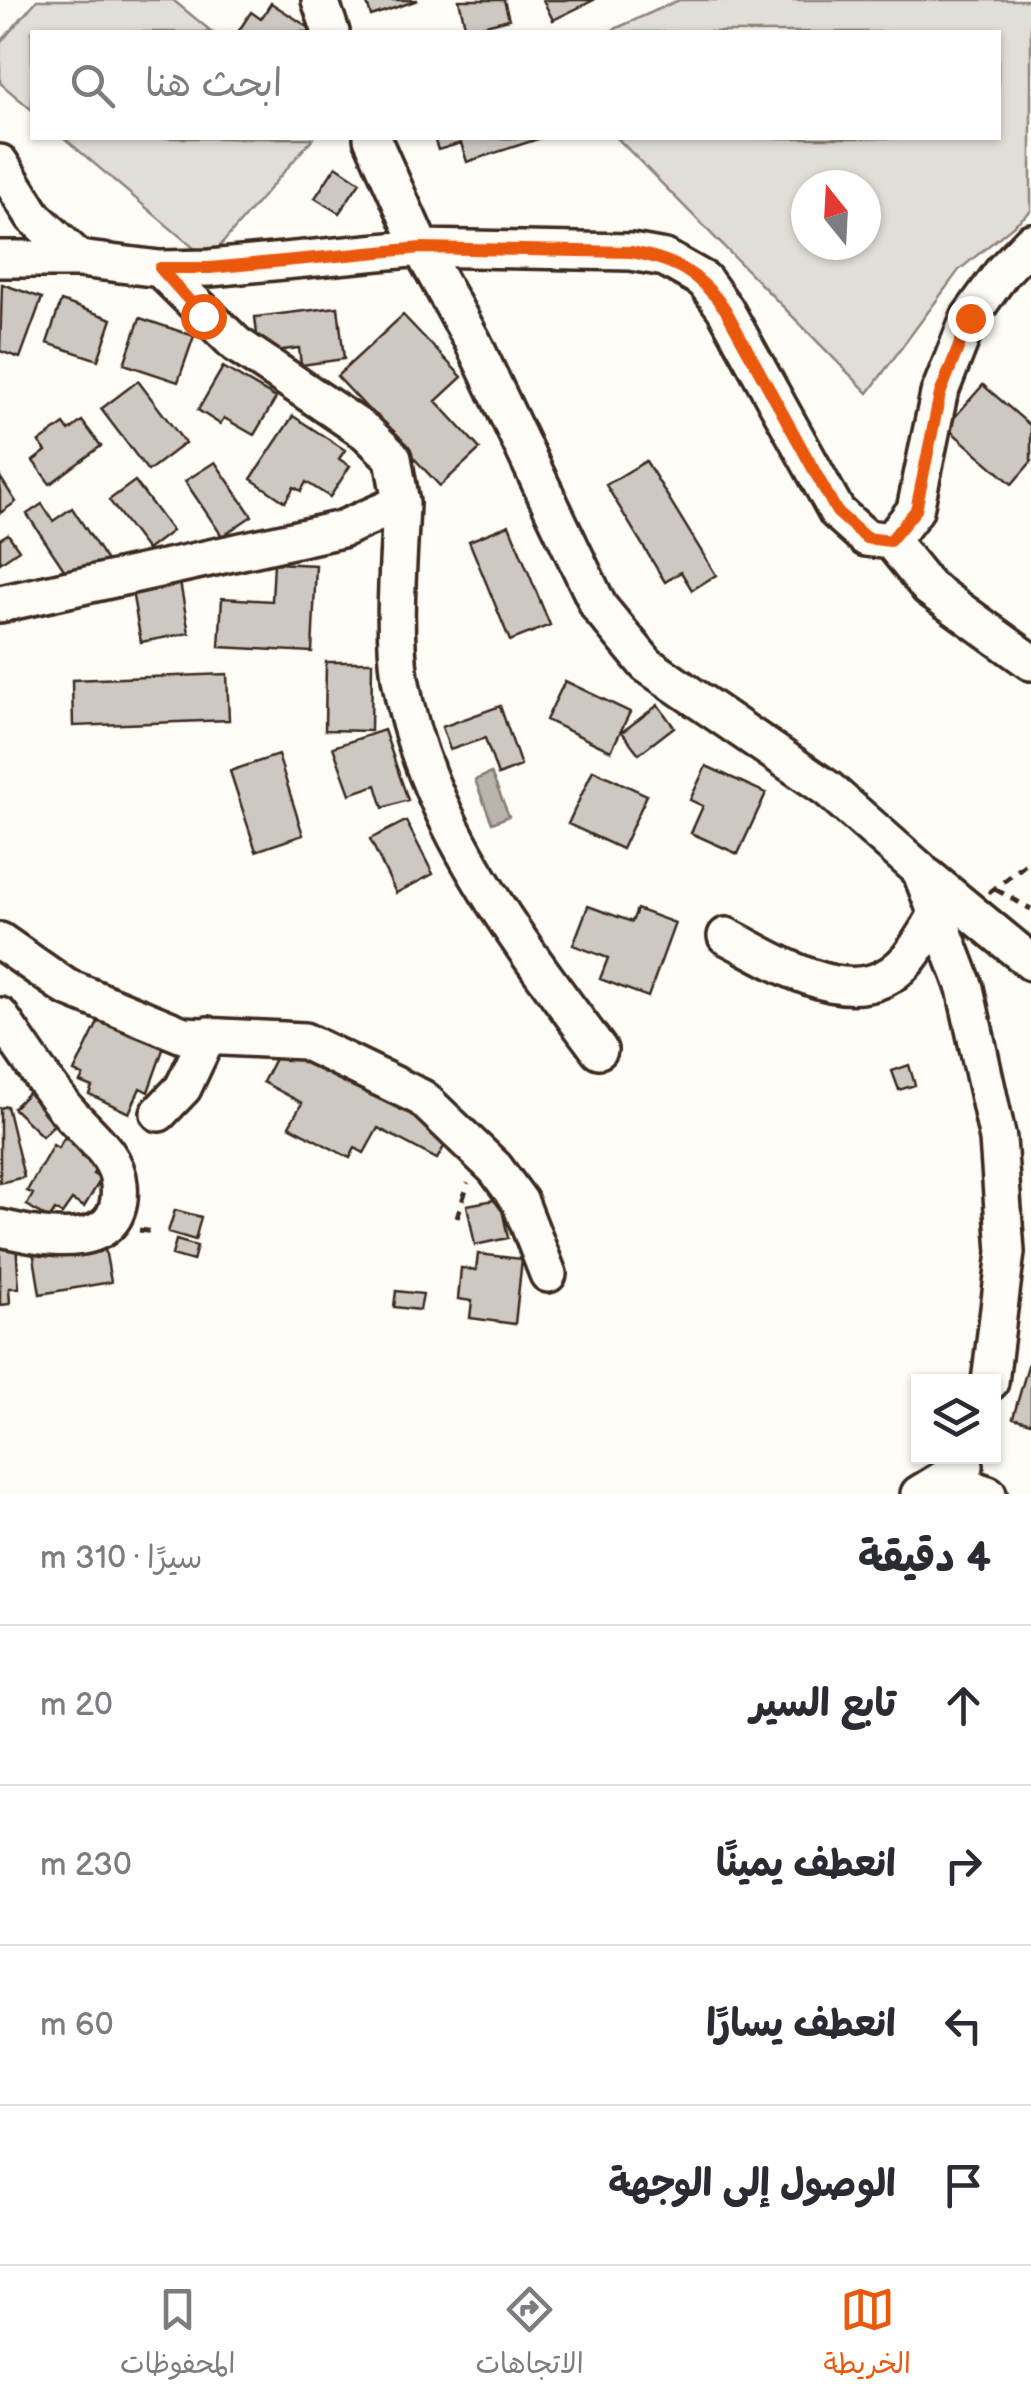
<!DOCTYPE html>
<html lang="ar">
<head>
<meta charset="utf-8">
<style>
	:root { --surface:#fff; --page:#f7f7f7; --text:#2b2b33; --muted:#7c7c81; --line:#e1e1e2; --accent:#ea580c }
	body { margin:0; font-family:"Balsamiq Sans","Playpen Sans Arabic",sans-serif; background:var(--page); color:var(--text); direction:rtl }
	.controls { position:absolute; right:30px; bottom:30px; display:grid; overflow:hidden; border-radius:0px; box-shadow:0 2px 8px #0004 }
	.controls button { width:90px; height:90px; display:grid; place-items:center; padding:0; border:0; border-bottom:2px solid var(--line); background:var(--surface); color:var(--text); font:50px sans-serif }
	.compass { position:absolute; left:791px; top:170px; width:90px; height:90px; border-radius:50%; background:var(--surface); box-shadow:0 2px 8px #0004; rotate:342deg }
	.stop { position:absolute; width:30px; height:30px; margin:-22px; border:8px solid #ea580c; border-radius:50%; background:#fff }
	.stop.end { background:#ea580c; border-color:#fff; box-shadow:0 2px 10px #0008 }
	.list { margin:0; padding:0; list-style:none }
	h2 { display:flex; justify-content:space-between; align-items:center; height:130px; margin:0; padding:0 40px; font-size:42px }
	h2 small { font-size:32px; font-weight:400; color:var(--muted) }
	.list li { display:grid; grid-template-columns:65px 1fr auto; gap:30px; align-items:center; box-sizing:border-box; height:160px; padding:0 40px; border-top:2px solid var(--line) }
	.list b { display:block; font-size:38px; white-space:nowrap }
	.list em { font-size:32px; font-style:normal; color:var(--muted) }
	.icon { flex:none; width:55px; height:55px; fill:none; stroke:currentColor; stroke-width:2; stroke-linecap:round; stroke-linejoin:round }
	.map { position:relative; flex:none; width:1031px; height:1494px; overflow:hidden; direction:ltr }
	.search { position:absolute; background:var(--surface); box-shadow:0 2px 8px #0004; left:30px; right:30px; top:30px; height:110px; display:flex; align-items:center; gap:25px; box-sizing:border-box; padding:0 35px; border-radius:0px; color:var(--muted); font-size:38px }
	.sheet { height:770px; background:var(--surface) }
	nav { display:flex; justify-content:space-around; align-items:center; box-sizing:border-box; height:140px; border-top:2px solid var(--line); background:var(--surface); font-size:28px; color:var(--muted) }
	nav a { display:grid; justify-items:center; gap:5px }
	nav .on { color:var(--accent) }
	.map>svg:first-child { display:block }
	.green { fill:#e1ded7; stroke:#8e847a; stroke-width:2.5; fill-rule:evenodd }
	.water { fill:#bbb4ad; stroke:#887d74; stroke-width:2.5 }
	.building { fill:#cdc8c2; stroke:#3b2a1e; stroke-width:2.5 }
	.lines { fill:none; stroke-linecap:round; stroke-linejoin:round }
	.minor-casing { stroke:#3b2a1e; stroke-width:42 }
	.path { stroke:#3b2a1e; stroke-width:5; stroke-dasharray:10 8; stroke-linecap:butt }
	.minor { stroke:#fdfcf7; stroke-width:35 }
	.route { stroke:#ea580c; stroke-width:12 }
</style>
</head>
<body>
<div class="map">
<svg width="1031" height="1494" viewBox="0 0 1031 1494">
	<rect width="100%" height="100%" fill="#fdfcf7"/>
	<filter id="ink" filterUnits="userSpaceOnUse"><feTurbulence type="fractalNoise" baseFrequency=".01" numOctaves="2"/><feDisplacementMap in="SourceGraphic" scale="20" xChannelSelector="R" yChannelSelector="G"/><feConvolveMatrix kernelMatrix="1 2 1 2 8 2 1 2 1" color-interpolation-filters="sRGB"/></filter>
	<g filter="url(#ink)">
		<path class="green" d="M37,0H173L212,32H32V110L0,83V43Z
			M679,0H1031V211L959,270L868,393L617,138H998V32H608ZM866,185V245H806V185Z
			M64,138H313L208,260Z"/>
		<path class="water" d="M491,773L509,816L492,823L475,780Z"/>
		<path class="building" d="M366,0H418L371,16Z
			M459,0H504L509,19L466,30Z
			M543,0H594L553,20Z
			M271,3L316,32H238L251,12L261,19Z
			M434,138H541L467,162L461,143L438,150Z
			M336,166L360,182L339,213L315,198Z
			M2,284L42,298L20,358L0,351Z
			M61,301L112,319L98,360L47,343Z
			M338,307L344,359L301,365L299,348L259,353L255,317Z
			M403,315L462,377L436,401L480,449L440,486L337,376Z
			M140,318L194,336L178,382L124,364Z
			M223,367L276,398L254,435L224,418L220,424L198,410Z
			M138,381L185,443L148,471L101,409Z
			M983,385L1031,426V462L1012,484L946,427Z
			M293,416L345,450L339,459L350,466L330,497L306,482L301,491L294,487L285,502L251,479Z
			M82,421L101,446L50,484L33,461L46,451L39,442L64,424L69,431Z
			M646,461L716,575L692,590L681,572L665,582L606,485Z
			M215,462L252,516L222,536L185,481Z
			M0,477L16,502L0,513Z
			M135,481L172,531L147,550L109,500Z
			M42,504L53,521L72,508L107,561L73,583L27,514Z
			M509,525L550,625L510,641L469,541Z
			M8,534L19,550L0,563V539Z
			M274,563L316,565L312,652L219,647L222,598L272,601Z
			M180,582L189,633L141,642L132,591Z
			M326,662H372L371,731L325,730Z
			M227,674L229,720L73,726L72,680Z
			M565,681L630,712L611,751L546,720Z
			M658,705L674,727L639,754L622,732Z
			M500,706L521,766L498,775L485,738L450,750L442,727Z
			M384,730L408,800L383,808L376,785L350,794L333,747Z
			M278,755L303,835L256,851L230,771Z
			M706,766L766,793L738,854L691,833L703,806L690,800Z
			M593,770L647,795L622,849L568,824Z
			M406,821L433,874L396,893L370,839Z
			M588,906L632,922L637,909L675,923L648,997L600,979L608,958L573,945Z
			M103,1012L166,1041L148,1092L140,1088L129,1113L89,1094L92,1087L80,1082L83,1076L74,1072Z
			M313,1047L413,1101L407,1112L450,1136L437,1159L378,1128L364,1153L355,1148L350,1158L289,1126L302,1103L263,1082L280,1049L305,1062Z
			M909,1065L915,1085L899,1090L892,1071Z
			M31,1090L60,1119L42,1136L13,1108Z
			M7,1106L24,1177L0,1183V1108Z
			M68,1132L89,1145L82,1156L98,1166L93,1174L101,1179L84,1207L72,1200L62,1214L55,1210L49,1219L27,1205L33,1194L27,1191L53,1145L58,1148Z
			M500,1199L508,1238L475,1245L467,1205Z
			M175,1210L201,1217L195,1240L168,1232Z
			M103,1238L111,1282L40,1294L33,1251Z
			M176,1240L197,1246L193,1261L172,1255Z
			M16,1242L19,1288H9L10,1304L0,1305V1243Z
			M478,1254L522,1259L515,1324L470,1318L472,1301L458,1299L461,1268L476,1270Z
			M396,1291L423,1294L420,1310L394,1307Z
			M1031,1355V1423L1013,1418Z"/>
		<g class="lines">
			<g class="minor-casing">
				<path id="minor" d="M320,0L331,32
					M372,138L421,248L473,342L599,607L647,665L828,789L920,870L965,988L998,1139L1006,1252L990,1382
					M0,163L34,217L79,259
					M0,259H79L160,269L210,268L421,248L631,252L665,258L704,280L725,309L837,512L866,538L891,541L929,588L1031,662
					M401,503C399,559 392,622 400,678C423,818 517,940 599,1050
					M891,541L915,510L939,394L969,318L1003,271L1031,242
					M0,604L342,529L401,503L393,458L366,432L236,344L160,269
					M928,877L1031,962
					M726,936C780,963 858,1019 909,958C920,944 929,927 939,912
					M0,941L66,987L183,1035L304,1041L422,1098L495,1168L520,1202L548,1274
					M0,1016C20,1045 40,1076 62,1104C80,1128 117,1152 119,1184C126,1257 40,1237 0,1228
					M159,1113L183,1088L208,1035
					M961,1485L988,1494
					M919,1494L965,1466"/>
			</g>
			<path class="path" d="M995,889L1031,909
				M989,893L1031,860
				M457,1218L468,1183
				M139,1230L156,1232"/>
			<use href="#minor" class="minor"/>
		</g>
	</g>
	<g class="lines" filter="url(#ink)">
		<path class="route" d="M203,316L160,268H210L421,248L631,252C675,260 699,273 725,309L837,512L866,538L890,541L916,510L940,394L970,318"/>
	</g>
</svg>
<div class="controls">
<button><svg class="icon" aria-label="layers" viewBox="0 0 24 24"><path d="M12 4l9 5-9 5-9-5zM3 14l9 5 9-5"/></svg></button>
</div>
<svg class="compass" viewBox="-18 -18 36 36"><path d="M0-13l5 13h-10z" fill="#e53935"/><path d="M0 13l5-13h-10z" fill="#7c7c81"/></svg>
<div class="stop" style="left:203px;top:316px"></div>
<div class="stop end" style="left:970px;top:318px"></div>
<div class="search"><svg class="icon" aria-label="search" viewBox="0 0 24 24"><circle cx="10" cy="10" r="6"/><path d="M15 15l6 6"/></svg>ابحث هنا</div>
</div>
<section class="sheet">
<h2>4 دقيقة<small>سيرًا · 310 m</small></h2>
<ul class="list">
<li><svg class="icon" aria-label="ahead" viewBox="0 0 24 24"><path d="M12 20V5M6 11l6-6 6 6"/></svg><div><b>تابع السير</b></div><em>20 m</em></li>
<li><svg class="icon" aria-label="right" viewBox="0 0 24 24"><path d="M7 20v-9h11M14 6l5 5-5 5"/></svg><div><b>انعطف يمينًا</b></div><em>230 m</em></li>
<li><svg class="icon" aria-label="left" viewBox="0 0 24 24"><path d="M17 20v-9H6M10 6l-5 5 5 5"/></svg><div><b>انعطف يسارًا</b></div><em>60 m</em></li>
<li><svg class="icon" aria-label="arrive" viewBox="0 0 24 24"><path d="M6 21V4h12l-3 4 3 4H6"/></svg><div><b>الوصول إلى الوجهة</b></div></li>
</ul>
</section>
<nav>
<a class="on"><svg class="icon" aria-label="map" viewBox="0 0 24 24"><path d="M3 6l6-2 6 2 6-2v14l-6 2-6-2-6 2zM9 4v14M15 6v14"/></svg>الخريطة</a>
<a><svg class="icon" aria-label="directions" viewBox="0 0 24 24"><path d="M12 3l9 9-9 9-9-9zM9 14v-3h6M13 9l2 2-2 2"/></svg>الاتجاهات</a>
<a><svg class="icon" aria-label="saved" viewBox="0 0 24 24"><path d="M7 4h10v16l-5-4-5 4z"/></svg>المحفوظات</a>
</nav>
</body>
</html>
